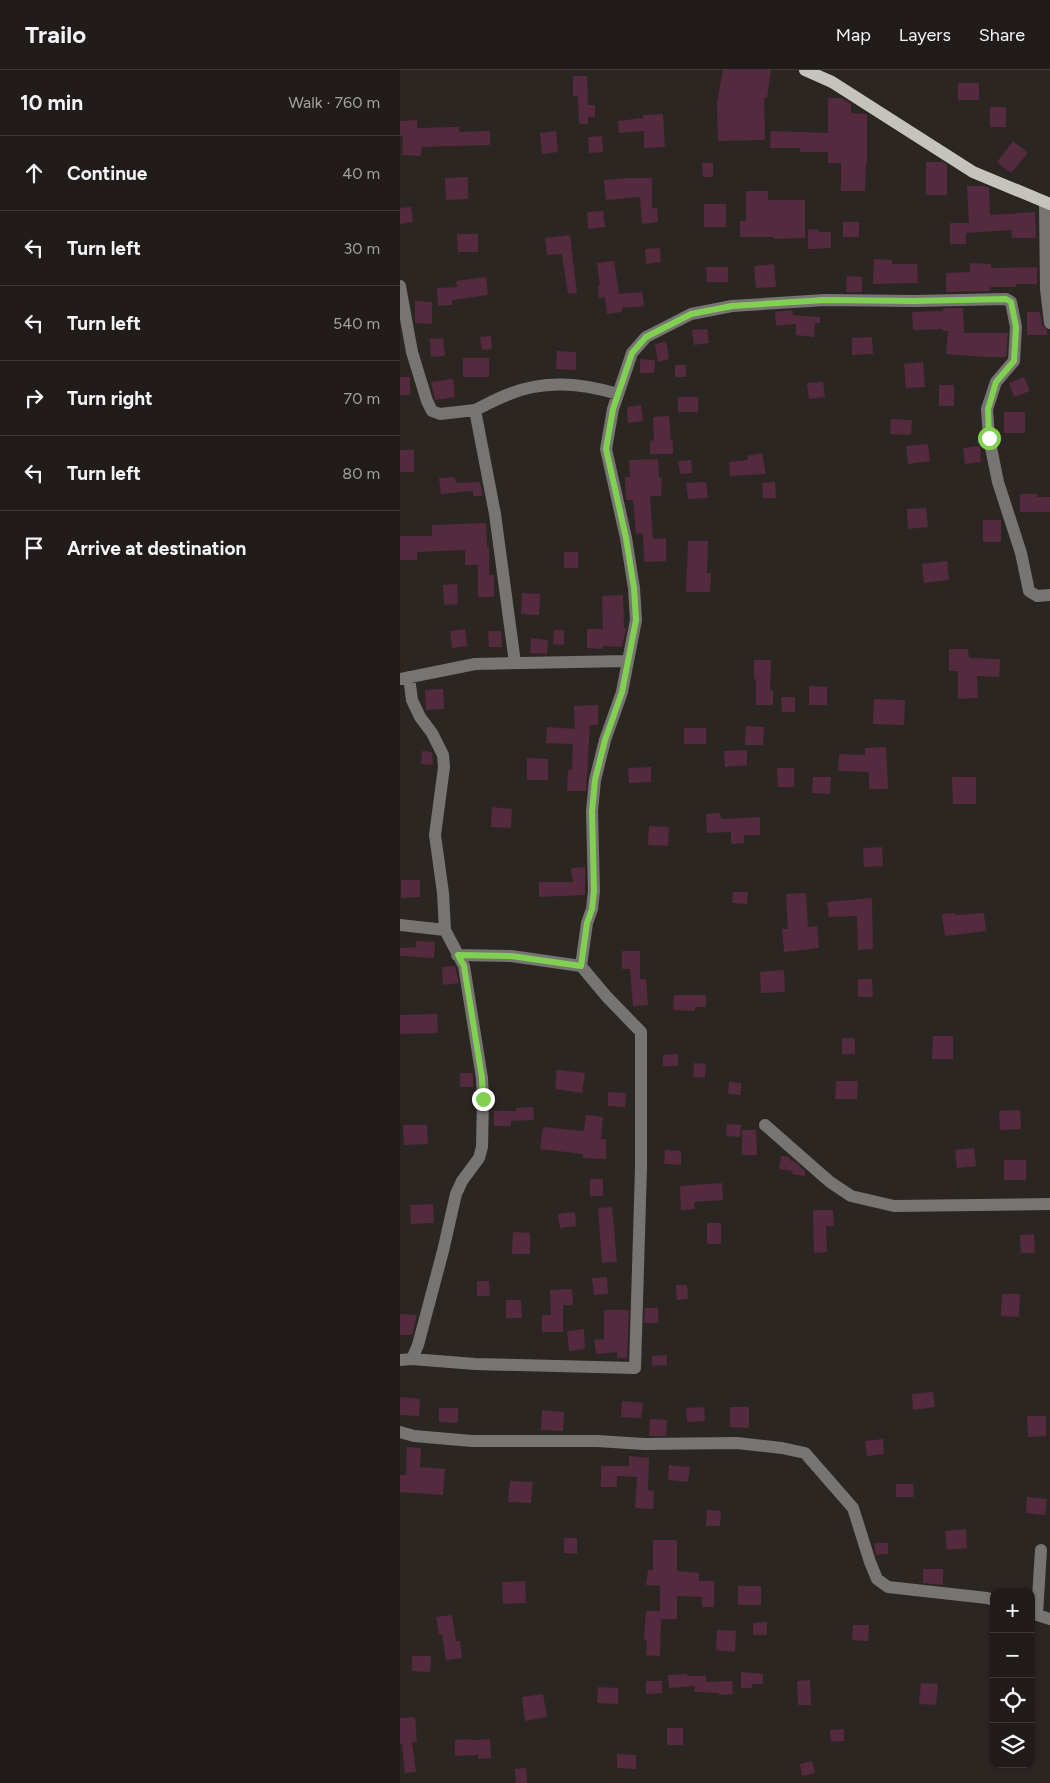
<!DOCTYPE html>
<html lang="en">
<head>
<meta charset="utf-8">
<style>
	:root { --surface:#211c1a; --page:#2d2927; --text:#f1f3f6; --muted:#a2a1a2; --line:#3e3a39 }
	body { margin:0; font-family:Figtree,sans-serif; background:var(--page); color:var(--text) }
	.controls { position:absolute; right:15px; bottom:15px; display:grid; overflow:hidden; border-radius:10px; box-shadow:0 1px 4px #0004 }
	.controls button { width:45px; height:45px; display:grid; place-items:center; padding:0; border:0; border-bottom:1px solid var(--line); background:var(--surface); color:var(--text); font:25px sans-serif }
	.stop { position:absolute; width:15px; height:15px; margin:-11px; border:4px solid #81d051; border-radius:50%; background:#fff }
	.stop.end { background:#81d051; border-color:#fff; box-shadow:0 1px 5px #0008 }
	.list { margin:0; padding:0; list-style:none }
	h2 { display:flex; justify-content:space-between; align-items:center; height:65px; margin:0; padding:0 20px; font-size:21px }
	h2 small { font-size:16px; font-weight:400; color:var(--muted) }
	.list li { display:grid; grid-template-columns:32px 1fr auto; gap:15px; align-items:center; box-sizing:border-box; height:75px; padding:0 20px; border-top:1px solid var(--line) }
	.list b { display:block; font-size:19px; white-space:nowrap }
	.list em { font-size:16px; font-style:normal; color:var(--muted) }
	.icon { flex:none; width:28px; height:28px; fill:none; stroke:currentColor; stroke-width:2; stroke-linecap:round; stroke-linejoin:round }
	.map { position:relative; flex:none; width:650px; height:1713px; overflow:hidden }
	header { display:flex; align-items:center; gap:30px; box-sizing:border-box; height:70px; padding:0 25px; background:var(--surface); border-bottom:1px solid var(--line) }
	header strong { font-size:24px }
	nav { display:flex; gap:28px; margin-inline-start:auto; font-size:18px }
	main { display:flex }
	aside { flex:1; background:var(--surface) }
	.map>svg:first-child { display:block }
	.building { fill:#542a3e }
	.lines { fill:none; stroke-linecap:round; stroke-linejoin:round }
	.minor { stroke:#767572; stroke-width:12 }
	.major { stroke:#c6c3bd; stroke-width:12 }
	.route { stroke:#81d051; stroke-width:6 }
</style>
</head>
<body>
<header>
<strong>Trailo</strong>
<nav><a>Map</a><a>Layers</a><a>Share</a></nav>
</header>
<main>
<aside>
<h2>10 min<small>Walk · 760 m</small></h2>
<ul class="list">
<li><svg class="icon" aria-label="ahead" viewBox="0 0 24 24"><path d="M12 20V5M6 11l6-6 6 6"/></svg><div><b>Continue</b></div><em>40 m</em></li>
<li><svg class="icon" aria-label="left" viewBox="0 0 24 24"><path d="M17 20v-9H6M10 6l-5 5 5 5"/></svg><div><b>Turn left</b></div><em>30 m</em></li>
<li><svg class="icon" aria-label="left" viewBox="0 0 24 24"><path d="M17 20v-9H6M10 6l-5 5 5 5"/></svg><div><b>Turn left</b></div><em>540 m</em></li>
<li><svg class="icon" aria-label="right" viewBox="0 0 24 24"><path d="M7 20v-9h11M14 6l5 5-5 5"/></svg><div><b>Turn right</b></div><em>70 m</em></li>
<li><svg class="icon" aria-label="left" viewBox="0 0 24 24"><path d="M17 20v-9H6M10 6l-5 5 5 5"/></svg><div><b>Turn left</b></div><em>80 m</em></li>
<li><svg class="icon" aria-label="arrive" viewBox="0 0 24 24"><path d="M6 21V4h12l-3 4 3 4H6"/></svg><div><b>Arrive at destination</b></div></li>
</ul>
</aside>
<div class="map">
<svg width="650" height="1713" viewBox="0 0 650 1713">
	<rect width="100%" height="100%" fill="#2c2623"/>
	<path class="building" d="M323,0H371L367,28H364L365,70L318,71L317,32Z
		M173,6H187L188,35H195V47H188V54H179L178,26H173Z
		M558,13H579V30H558Z
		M428,28H442L451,34V43L467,44V93H466L465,121H441V93H428V82H400V78H370L371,61L428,63Z
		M590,37H606V57H590Z
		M263,44L265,77L244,78V61L219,63L218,51L243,48V45Z
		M17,50V58L59,57V62L90,61V75L22,77L21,86L2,85L3,66H0V51Z
		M156,61L158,82L142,84L140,63Z
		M202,66L203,82L189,83L188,67Z
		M613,71L628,83L611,103L597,92Z
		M526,92H543L547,95V125H526Z
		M302,93H313V107H303Z
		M68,107V129L46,130L45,108Z
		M225,108H252V138H257L258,152L242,154L240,127L206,130L204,110Z
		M567,116H584L589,118L590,145L635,142L636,168H612L611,160L566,163V174H550V153H569Z
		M346,121H368V130H405V168L374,169V167H340V151H346Z
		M304,134H326V157H304Z
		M11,137L13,152L0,154V138Z
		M203,141L205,157L188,159L187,142Z
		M443,152H459V167H443Z
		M408,159L419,160V162H431V178L408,179Z
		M57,164H78V182H58Z
		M170,165L177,223L168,224L162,184L147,185L145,168Z
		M260,178L261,192L246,194L245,179Z
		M474,189L492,190V194H517L518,213L473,214Z
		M214,191L219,224L242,222L244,236L222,238V242L207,244L205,227L199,228L198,215H200L197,193Z
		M570,193L591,194V198L637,197V214H616V217H590V221L546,222V203L570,202Z
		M374,194L376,217L356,218L354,196Z
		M306,197H328V212H307Z
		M447,206L462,207V222H446Z
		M86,207L88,225L52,230V235L38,236L37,218L57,217L56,211Z
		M15,231L32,232V254L15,253Z
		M546,238H563L564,263H608L606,287H583L546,284L548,261H543V259L513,260L512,242L543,241V239Z
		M392,240L393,245L420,247V253H415L414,267L396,265V254L376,256L375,242Z
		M627,242H640L642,254L647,260V265H627Z
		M307,259L309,273L294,275L292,260Z
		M91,266L92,279L82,280L80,267Z
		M472,267L473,284L452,285V268Z
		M43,268L45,286L31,287L30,269Z
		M266,272L269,289L258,292L255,274Z
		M157,281L176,282V300L156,299Z
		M63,288H89V307H63Z
		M240,289L255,290L254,303H240Z
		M523,292L525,317L506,318L504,294Z
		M275,295H286V307H275Z
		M0,307H10V325H0Z
		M624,307L630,321L614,327L609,313Z
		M53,309L55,327L35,330L31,312Z
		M423,312L425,327L409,329L407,313Z
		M539,315H554V336H539Z
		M278,327H298V342H278Z
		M241,335L243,351L228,353L227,337Z
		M604,342H625V363H604Z
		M269,346L271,371H273V384H250V370L254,371L253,347Z
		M491,349L512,350L511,365L490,364Z
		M528,374L530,391L508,394L506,376Z
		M580,376L581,392L565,394L563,378Z
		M0,380H14V402H0Z
		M362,383L366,404L330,406L329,392L348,390L347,386Z
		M258,389L259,408H262L261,426H250L253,469L266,468V491L244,492L243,463L236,464L233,430H226L225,407H230L229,390Z
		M291,390L292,403L280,404L278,391Z
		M55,407L56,413L80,412L83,426H73V421L41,424L39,408Z
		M306,412L308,428L288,429L286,413Z
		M375,412L376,428H363L362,413Z
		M620,424H637V427H650V442H620Z
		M526,438L528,457L508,459L507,439Z
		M583,450H601V472H583Z
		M86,453L87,477H89V505H94V527H78V495H65V480L17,482V490H0V466H32V455Z
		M288,471H308L307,503H311L310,522H286Z
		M164,482H178V498H164Z
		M547,491L549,510L524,513L522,494Z
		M57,514L58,534L44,535L43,515Z
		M122,523L140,524L139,545L121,544Z
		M223,525L224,558H226L222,577L203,576V579L187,578V559H203L202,526Z
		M65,559L67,576L52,578L50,561Z
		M154,560H164V575L153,574Z
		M88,561H101L102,577H89Z
		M131,568L148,570L147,584L130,583Z
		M549,579H568L569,588L600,589L599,607L577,606L578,628L558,629V601H549Z
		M354,590H371L370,620H373V635H356V609H354Z
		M409,616L427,617V635H409Z
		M43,619L44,639L26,640L25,620Z
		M381,627H395V642H382Z
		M474,629L505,630L504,655L473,654Z
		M198,635V655H190L186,721H167L168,700H172L173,674L146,673L147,657L175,659L174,636Z
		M346,656L364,657L363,675H345Z
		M284,658H306V674H284Z
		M486,677L488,719H469V702L438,701L439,684L465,685V678Z
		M347,680V695L325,697L324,681Z
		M22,681L32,682L33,695L21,694Z
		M127,688L148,689V710H127Z
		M251,697V712L229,713L228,698Z
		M377,698H394V717H378Z
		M413,707H431L430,724L412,723Z
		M552,707H576V734H553Z
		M92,737L112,739L111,758L91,757Z
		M320,743L321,749L360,747V765H344V773L331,774V762L307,763L306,744Z
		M249,756L269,757L268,776L248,775Z
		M482,777L483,796L464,797L463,778Z
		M185,797V825L139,827V812H173L171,798Z
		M1,810H20V827L1,828Z
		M333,822H348L347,834L332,833Z
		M406,823L408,857L417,856L419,878L384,882L382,859H388L386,824Z
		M472,828L473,879L458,880L457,846L429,847L427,832Z
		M555,843V845L584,843L586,861L545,866L542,844Z
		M16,871L35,872L34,888L0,886V878L16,877Z
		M222,881H240V909H246L248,935L233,936L230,899H222Z
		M55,896L59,913L43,915L42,897Z
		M384,900L385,922L361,923L360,902Z
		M458,909H472L473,927H458Z
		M274,925H306V937H295V941L273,940Z
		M37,944L38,963L0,964V945Z
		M533,966H553V989H532Z
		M442,968H455V984H442Z
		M278,984V996H263V985Z
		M294,993L306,994L305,1008L293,1007Z
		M157,1000L185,1003L182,1023L155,1019Z
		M60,1003H73V1017H60Z
		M436,1011H458L457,1029H435Z
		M329,1012L341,1013V1025L328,1024Z
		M208,1022L226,1023L225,1037L208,1036Z
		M133,1037L134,1050L111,1051V1056H94V1041H116V1038Z
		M620,1040L621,1059L600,1060L599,1041Z
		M186,1045L203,1047L201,1069H206V1089L183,1088V1084L140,1079L143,1057L184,1061Z
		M327,1054L341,1055L340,1067L326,1066Z
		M3,1055H27L28,1074L4,1075Z
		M342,1060H356L357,1085H342Z
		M574,1078L576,1096L557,1098L555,1080Z
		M265,1080L281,1081V1095L264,1094Z
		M381,1086L389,1087L391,1091H394L405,1101V1106L392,1104L393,1101L379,1099Z
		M604,1090H626V1110H604Z
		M190,1109H203V1126H190Z
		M322,1113L323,1130L294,1132L295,1139L281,1140L280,1116Z
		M33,1134L34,1153L11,1154L10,1135Z
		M212,1137L217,1192L202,1193L198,1138Z
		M413,1140H433L434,1156H426L427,1182L414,1183Z
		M175,1142L176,1156L160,1158L158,1144Z
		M307,1153H321V1174H307Z
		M113,1162L130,1163V1184H112Z
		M634,1164L635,1183H621L620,1165Z
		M207,1207L208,1224L194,1225L192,1208Z
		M77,1211H89L90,1226H77Z
		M276,1215H287L288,1229L277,1230Z
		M172,1219L173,1235H163V1262H142V1245H151L150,1220Z
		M602,1224H620L619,1247L601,1246Z
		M106,1230H121L122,1248H106Z
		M245,1238H258V1253H244Z
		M204,1240H229L227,1288H217V1282L196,1284L194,1270L204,1269Z
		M0,1244L17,1245L12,1265H0Z
		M184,1259L185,1279L169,1281L167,1261Z
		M267,1285V1295L252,1296V1286Z
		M533,1322L535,1337L513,1340L512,1324Z
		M0,1327L20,1329L19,1346L0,1345Z
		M222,1331L243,1333L241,1348L221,1347Z
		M304,1337L305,1351L287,1352L286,1338Z
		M330,1337H349V1358L330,1357Z
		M39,1338H58V1353L39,1352Z
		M142,1340L164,1342L163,1361L141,1360Z
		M627,1346H646V1366L628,1367Z
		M250,1349L267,1350L266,1366H249Z
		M483,1369L484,1384L467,1386L465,1371Z
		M7,1377L21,1378L20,1397L45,1399L43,1425L0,1422V1405H6Z
		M229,1386L249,1388L248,1420L254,1421L253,1439L235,1438L237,1407L217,1406V1417H201V1396H229Z
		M269,1395L290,1397L288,1412L268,1410Z
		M110,1411L133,1412L131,1433L108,1432Z
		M496,1414H513L514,1427H496Z
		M627,1427L647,1429L645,1445L626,1443Z
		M307,1440L321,1441L320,1456H306Z
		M566,1459L567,1478L547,1480L545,1461Z
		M164,1468H177V1484L164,1483Z
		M253,1470H277V1501L299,1503V1511H314V1537H302V1527L277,1526V1549H261L260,1586L246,1585L247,1570H244L246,1541H260V1516L246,1515L248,1500H253Z
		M474,1473H488V1484L476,1485Z
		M523,1499H543V1515L523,1513Z
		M125,1511L126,1533L103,1534L102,1512Z
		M338,1516H361V1535H338Z
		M52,1545L56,1571H60L62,1588L46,1590L42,1564L39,1565L36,1547Z
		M367,1552V1565H353V1553Z
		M453,1555H469L468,1571L452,1570Z
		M317,1560L336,1561L335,1582L316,1580Z
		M12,1586H31L30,1602L12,1601Z
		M341,1602L363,1604V1614H352V1618H341Z
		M287,1604V1606H306V1612L332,1611L333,1624L319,1625V1623L294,1622L295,1616L269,1618L268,1605Z
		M410,1610L411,1635H398L397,1611Z
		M246,1611H262V1623L246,1624Z
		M521,1613L538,1614L536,1635L519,1634Z
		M198,1617L218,1618V1634L197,1633Z
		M143,1624L147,1647L125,1651L122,1627Z
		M15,1647L17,1672H12L16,1702L5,1703L2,1673L0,1674V1648Z
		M267,1658H283V1675H267Z
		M444,1659V1671L431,1672L430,1660Z
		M72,1669V1670L90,1669L91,1688L78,1689V1685L55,1686V1670Z
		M217,1684L236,1685V1699L217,1698Z
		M412,1691L415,1703L402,1706L400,1694Z
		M126,1698L127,1713H116L115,1699Z"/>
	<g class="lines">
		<path class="minor" d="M645,132L646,219L650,253
			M0,216L12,282L27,331L32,341L40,344L75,340L95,444L115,593
			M75,340C86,335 96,329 107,325C143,309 182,313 218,324
			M9,607L12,630L20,647L32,663L43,685L44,697L35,765L43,823L45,860
			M0,609L75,594L228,591
			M0,855L45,860L64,896L82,1008L83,1029L82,1077L79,1088L62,1111L56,1124L43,1181L18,1275L12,1289
			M57,885L111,886L181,896
			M365,1055L430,1112L451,1126L494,1136L650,1134
			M0,1290L12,1289L75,1294L235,1298L241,1098V962L207,927L181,896L187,853L192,839L194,821L192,741L195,710L205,670L222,622L236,550L234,518L226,468L206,379L213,339L232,283L246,267L291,244L332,236L425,230L515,231L606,229L611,232L616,257L614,291L596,312L587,339L589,368L598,412L621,483L629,521L637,526L650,525
			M0,1362L14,1366L72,1371H197L244,1374L337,1373L382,1378L405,1383L453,1438L470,1492L477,1509L488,1517L587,1528L594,1530
			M631,1543L650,1549
			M637,1544L641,1480"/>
		<path class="major" d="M405,0L432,12L573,102L650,134"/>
	</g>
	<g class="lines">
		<path class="route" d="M83,1029L82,1008L64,896L58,885L111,886L181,896L187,853L192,839L194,821L192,741L195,710L205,670L222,622L236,550L234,518L226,468L206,379L213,339L232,283L246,267L291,244L332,236L425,230L514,231L606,229L611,232L616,257L614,291L596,312L588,339L589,368"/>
	</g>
</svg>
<div class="controls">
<button>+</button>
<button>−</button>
<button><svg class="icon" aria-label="locate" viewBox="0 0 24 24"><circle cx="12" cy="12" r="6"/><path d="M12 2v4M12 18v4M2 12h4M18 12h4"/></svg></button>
<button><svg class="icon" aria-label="layers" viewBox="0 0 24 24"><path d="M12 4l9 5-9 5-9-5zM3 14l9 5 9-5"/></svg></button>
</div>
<div class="stop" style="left:589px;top:368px"></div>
<div class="stop end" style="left:83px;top:1029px"></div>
</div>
</main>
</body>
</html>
